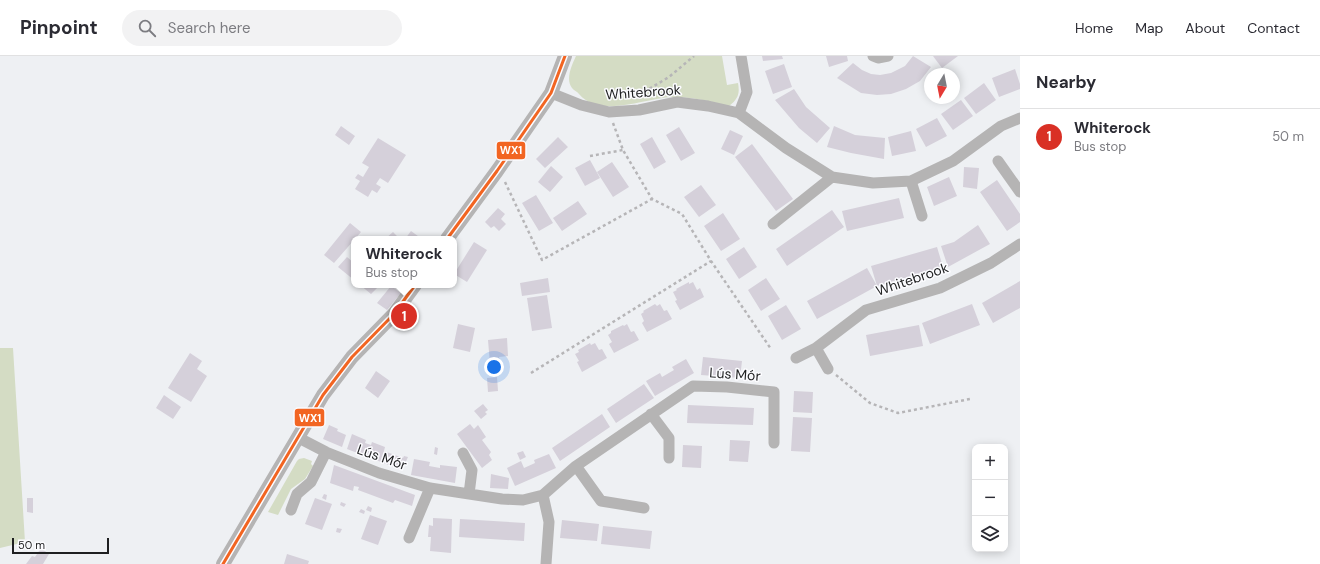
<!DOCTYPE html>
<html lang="en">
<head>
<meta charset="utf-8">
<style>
	:root { --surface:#fff; --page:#f2f2f3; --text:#2b2b33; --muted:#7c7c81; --line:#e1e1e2; --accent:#d93025 }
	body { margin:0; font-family:"DM Sans",sans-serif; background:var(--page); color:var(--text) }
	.controls { position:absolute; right:12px; bottom:12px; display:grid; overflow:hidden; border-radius:8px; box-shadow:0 2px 10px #0003 }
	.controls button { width:36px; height:36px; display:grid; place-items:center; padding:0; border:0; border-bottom:1px solid var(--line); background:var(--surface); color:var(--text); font:20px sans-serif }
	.compass { position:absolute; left:924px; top:12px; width:36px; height:36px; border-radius:50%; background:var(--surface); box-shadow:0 2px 10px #0003; rotate:190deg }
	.scale { position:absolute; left:12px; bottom:10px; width:97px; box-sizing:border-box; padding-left:4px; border:2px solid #1e1f20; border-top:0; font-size:11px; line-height:14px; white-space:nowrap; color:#1e1f20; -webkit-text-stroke:3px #fcfcff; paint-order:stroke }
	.you { position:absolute; left:494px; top:311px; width:14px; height:14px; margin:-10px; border:3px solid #fff; border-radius:50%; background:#1a73e8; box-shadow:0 0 0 6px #1a73e833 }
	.badge { display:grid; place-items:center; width:26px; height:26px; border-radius:50%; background:var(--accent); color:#fff; font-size:13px; font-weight:700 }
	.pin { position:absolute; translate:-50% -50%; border:2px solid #fff; box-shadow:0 1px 4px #0006 }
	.popup { position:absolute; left:351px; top:180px; width:106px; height:52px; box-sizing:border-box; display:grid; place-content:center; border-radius:8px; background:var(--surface); filter:drop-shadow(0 1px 3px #0005); font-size:13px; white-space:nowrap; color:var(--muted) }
	.popup b { font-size:15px; color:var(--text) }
	.popup::after { content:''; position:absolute; left:50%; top:100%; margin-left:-8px; border:8px solid transparent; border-top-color:var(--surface) }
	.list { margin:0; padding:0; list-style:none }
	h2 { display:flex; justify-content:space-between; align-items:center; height:52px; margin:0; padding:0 16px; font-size:17px }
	h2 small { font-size:13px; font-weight:400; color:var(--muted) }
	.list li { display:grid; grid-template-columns:26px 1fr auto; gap:12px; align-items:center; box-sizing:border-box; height:56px; padding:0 16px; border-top:1px solid var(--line) }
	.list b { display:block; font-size:15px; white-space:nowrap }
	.list p { margin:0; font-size:13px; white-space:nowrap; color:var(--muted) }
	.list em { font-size:13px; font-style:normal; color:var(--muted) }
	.icon { flex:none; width:22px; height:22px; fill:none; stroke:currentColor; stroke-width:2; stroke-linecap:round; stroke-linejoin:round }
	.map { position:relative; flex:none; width:1020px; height:508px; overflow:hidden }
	header { display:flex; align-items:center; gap:24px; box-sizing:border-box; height:56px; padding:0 20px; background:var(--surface); border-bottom:1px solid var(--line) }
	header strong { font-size:19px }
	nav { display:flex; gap:22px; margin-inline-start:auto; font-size:14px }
	.search { width:280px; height:36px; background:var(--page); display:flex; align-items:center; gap:10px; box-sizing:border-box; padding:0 14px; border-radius:22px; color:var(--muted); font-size:15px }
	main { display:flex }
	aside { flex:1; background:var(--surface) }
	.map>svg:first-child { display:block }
	.green { fill:#d4dcc4 }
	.building { fill:#d5d0da }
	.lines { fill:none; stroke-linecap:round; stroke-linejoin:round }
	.path { stroke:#b6b5b7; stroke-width:2.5; stroke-dasharray:3 3; stroke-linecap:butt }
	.minor { stroke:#b5b4b4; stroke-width:11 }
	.tertiary { stroke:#b5b4b4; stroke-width:14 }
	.bus-1-casing { stroke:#fcfcff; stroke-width:6 }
	.bus-1 { stroke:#f26522; stroke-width:3 }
	.labels { text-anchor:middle; stroke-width:3; stroke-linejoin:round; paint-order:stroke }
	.street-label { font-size:14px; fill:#1e1f20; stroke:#fcfcff }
	.line-badge { stroke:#fcfcff; stroke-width:1.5 }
	.badge-label { font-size:11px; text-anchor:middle; font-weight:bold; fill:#fff }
</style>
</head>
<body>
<header>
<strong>Pinpoint</strong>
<div class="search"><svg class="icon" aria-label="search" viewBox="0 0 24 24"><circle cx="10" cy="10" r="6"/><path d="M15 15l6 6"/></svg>Search here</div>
<nav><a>Home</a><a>Map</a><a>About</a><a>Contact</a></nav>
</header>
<main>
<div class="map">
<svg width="1020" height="508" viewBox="0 0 1020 508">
	<rect width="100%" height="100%" fill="#eef0f3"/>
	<path class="green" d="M576,0H722L727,29L738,27C740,38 738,43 729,50C710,45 692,41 672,41C645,42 600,63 579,38C577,35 574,35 572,32C565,23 572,9 576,0Z
		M0,292H13L25,486L0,492Z
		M304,402L312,405L311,408L313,410L305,423L291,433L278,459L268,456L297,405L299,403Z"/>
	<path class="building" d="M762,0H782L783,3L763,5Z
		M826,0H847L848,5L829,11Z
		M913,0L931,11L920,25L906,33L891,38L877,39L861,37L837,22L853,7L862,14L871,18L880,19L891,17L905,10Z
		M933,0H958L942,12Z
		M784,8L792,31L773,38L765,15Z
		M1015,13L1020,28V33L999,41L992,22Z
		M984,27L996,44L976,58L964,42Z
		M794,33L806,51L830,72L817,87L799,72L775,44Z
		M961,44L973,60L953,74L941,58Z
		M937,62L947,80L926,91L916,73Z
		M341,70L355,80L349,89L335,79Z
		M834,70L855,79L885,82L884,103L851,97L827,91Z
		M679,71L695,97L681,105L666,79Z
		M730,74L743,80L734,99L721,93Z
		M911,75L916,95L892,100L888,81Z
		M558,81L568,91L545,112L536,103Z
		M652,81L666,106L654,113L640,88Z
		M378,82L406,99L388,127L380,122L376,128L381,131L377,137L372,134L368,141L355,133L360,125L355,122L358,118L363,121L369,111L362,107Z
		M752,88L793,143L776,155L735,101Z
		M590,104L600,122L585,130L575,112Z
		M612,106L629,131L613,141L597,116Z
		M551,110L563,121L550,136L538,126Z
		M964,111L979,112L977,133L963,131Z
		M949,121L957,140L934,150L927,131Z
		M997,124L1020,158V166L1007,175L980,136Z
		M701,129L716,149L699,161L684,141Z
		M536,139L553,167L539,175L522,147Z
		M899,142L904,162L847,175L842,155Z
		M578,145L587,158L562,175L553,162Z
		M498,152L505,158L501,163L506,168L499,175L494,170L491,172L485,166Z
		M832,154L844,171L787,210L776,193Z
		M723,157L740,183L721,195L704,170Z
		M350,167L361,176L334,207L324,199Z
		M978,169L990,188L948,211L941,190L954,186Z
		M411,175L422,183H405Z
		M393,176L400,183H385Z
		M474,186L487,194L467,226L454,218Z
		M744,191L757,211L739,223L726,203Z
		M937,191L943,211L877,230L871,210Z
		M347,201L354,207V224L338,211Z
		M867,212L877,230L817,263L807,245Z
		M548,222L550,236L522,240L520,227Z
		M766,222L780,243L761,255L748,234Z
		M1020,225V252L993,267L982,247Z
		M689,226V228L693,226L697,234L700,232L704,241L680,254L675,245L677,244L673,236L677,234L676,233Z
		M360,229H380L371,238Z
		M391,230L401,237L387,254L377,247Z
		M547,239L552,272L532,275L527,242Z
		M655,248L657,250L660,248L664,255L667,254L672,263L647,276L642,267L644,265L641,258L644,256L643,255Z
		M972,248L980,269L930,288L922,267Z
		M786,249L801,273L782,284L768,260Z
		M458,268L475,272L470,296L453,292Z
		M627,268L631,276L634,275L639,284L614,297L609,288L612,286L608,279L611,277V275L623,269L624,270Z
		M919,269L923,290L870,300L866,279Z
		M507,282L508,300L499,301L500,307L490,308L488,284Z
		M590,287L591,289L595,287L599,294L602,293L607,302L582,316L577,306L579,305L575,298L579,296L578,294Z
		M190,297L202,305L197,313L207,320L191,346L168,332Z
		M703,301L742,305L740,322L701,319Z
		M686,303L694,317L655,340L646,325L660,317L662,321L674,314L672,311Z
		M376,315L390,325L378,342L365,332Z
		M497,321L498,335L488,336L487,322Z
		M644,328L654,342L616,367L607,353Z
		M794,335L813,336L812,357L793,356Z
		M164,339L181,351L173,363L156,352Z
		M483,348L488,354L485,356L487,358L481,363L474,355Z
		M688,349L754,352L753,369L687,367Z
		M602,358L610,371L560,405L552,392Z
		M793,361L812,362L810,396L791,395Z
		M470,368L474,373L478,369L486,381L482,384L491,396L489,399L492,404L482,412L457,378Z
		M329,369L338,373L337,375L346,379L342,391L323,383Z
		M352,378L366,384L365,387L371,389L372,386L385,391L384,395L403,402L404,400L408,401L402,414L347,393Z
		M730,384L750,385L748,406L729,405Z
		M683,389L702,390L701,412L682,411Z
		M435,391L438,392L437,399L434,398Z
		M523,395L526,401L520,404L517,397Z
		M549,398L556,412L515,430L507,412L521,405L524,412L535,407L534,404Z
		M414,403L430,406L429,410L440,412V409L457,411L455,427L411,419Z
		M334,409L415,439L412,450L395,444L393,447L358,434L359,431L354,430L353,435L330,427Z
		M491,418L509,422L508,433L490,432Z
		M324,438L327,439L326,444L322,442Z
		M27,442H33V457L27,456Z
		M315,442L332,448L322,474L305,468Z
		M341,446L346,448L344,451L340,449Z
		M368,450L372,452L371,456L366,454Z
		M361,453L365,455L364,458L359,456Z
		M370,459L387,465L378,489L361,483Z
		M433,462L452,463L451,497L430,495L431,481H428L429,469L433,470Z
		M460,463L525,467L524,485L459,481Z
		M562,464L599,468L597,485L560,482Z
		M603,470L652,475L650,493L601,488Z
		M337,472L342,473L340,477L336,476Z
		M41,492L49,498L43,508H26L32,500L35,501Z
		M287,498L309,505L308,508H284Z"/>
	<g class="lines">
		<path class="path" d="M634,42L669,21L694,0
			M613,67L623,94L652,143L682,158L711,205L771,293
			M590,100L623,94
			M505,126L542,204L652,143
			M531,317L711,205
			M836,319L870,347L898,357L970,343"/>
		<path class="minor" d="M873,0L878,2L888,0
			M551,37L581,49L609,56L639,54L677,46L708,50L739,57L747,36L741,0
			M739,57L786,92L832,121L873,127L911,125L953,105L1001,70L1020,62
			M998,105L1020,136
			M911,125L922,160
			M773,168L832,121
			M796,302L816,292
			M828,313L816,292L866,254L940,232L991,207L1020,188
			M651,358L669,382V402
			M297,381L326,396L379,417L430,432L502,443L523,444L543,439L576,410L693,330L727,331L774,336V387
			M463,397L472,414L469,438
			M576,410L601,445L644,452
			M543,439L549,466L546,508
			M291,454L297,438L311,426L326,396
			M409,482L430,432"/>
		<path class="tertiary" d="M447,183L497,115L551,37L565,0
			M223,508L323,339L352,301L394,258L415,229"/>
		<g class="bus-1-casing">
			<path id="bus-1" d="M447,183L497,115L551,37L565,0
				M223,508L323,339L352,301L394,258L415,229"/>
		</g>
		<use href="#bus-1" class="bus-1"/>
	</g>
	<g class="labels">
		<g class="street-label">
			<text transform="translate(643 36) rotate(-4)" y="5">Whitebrook</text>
			<text transform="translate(912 223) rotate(-19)" y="5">Whitebrook</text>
			<text transform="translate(735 318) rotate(4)" y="5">Lús Mór</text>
			<text transform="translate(382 401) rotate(19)" y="5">Lús Mór</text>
		</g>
	</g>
	<g class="line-badge">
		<rect x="496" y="85" width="30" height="19" rx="4" fill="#f26522"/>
		<rect x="294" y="352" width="31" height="19" rx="4" fill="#f26522"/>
	</g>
	<g class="badge-label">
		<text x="511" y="98">WX1</text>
		<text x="310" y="366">WX1</text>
	</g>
</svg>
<div class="controls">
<button>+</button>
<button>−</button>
<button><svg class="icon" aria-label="layers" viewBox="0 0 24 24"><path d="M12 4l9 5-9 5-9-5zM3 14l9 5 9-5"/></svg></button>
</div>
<svg class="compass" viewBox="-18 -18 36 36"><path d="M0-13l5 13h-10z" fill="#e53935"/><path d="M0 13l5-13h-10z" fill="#7c7c81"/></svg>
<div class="scale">50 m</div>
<div class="you"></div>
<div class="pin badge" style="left:404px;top:260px">1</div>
<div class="popup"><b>Whiterock</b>Bus stop</div>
</div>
<aside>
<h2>Nearby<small></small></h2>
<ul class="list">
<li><span class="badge">1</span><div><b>Whiterock</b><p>Bus stop</p></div><em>50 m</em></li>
</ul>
</aside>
</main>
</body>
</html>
